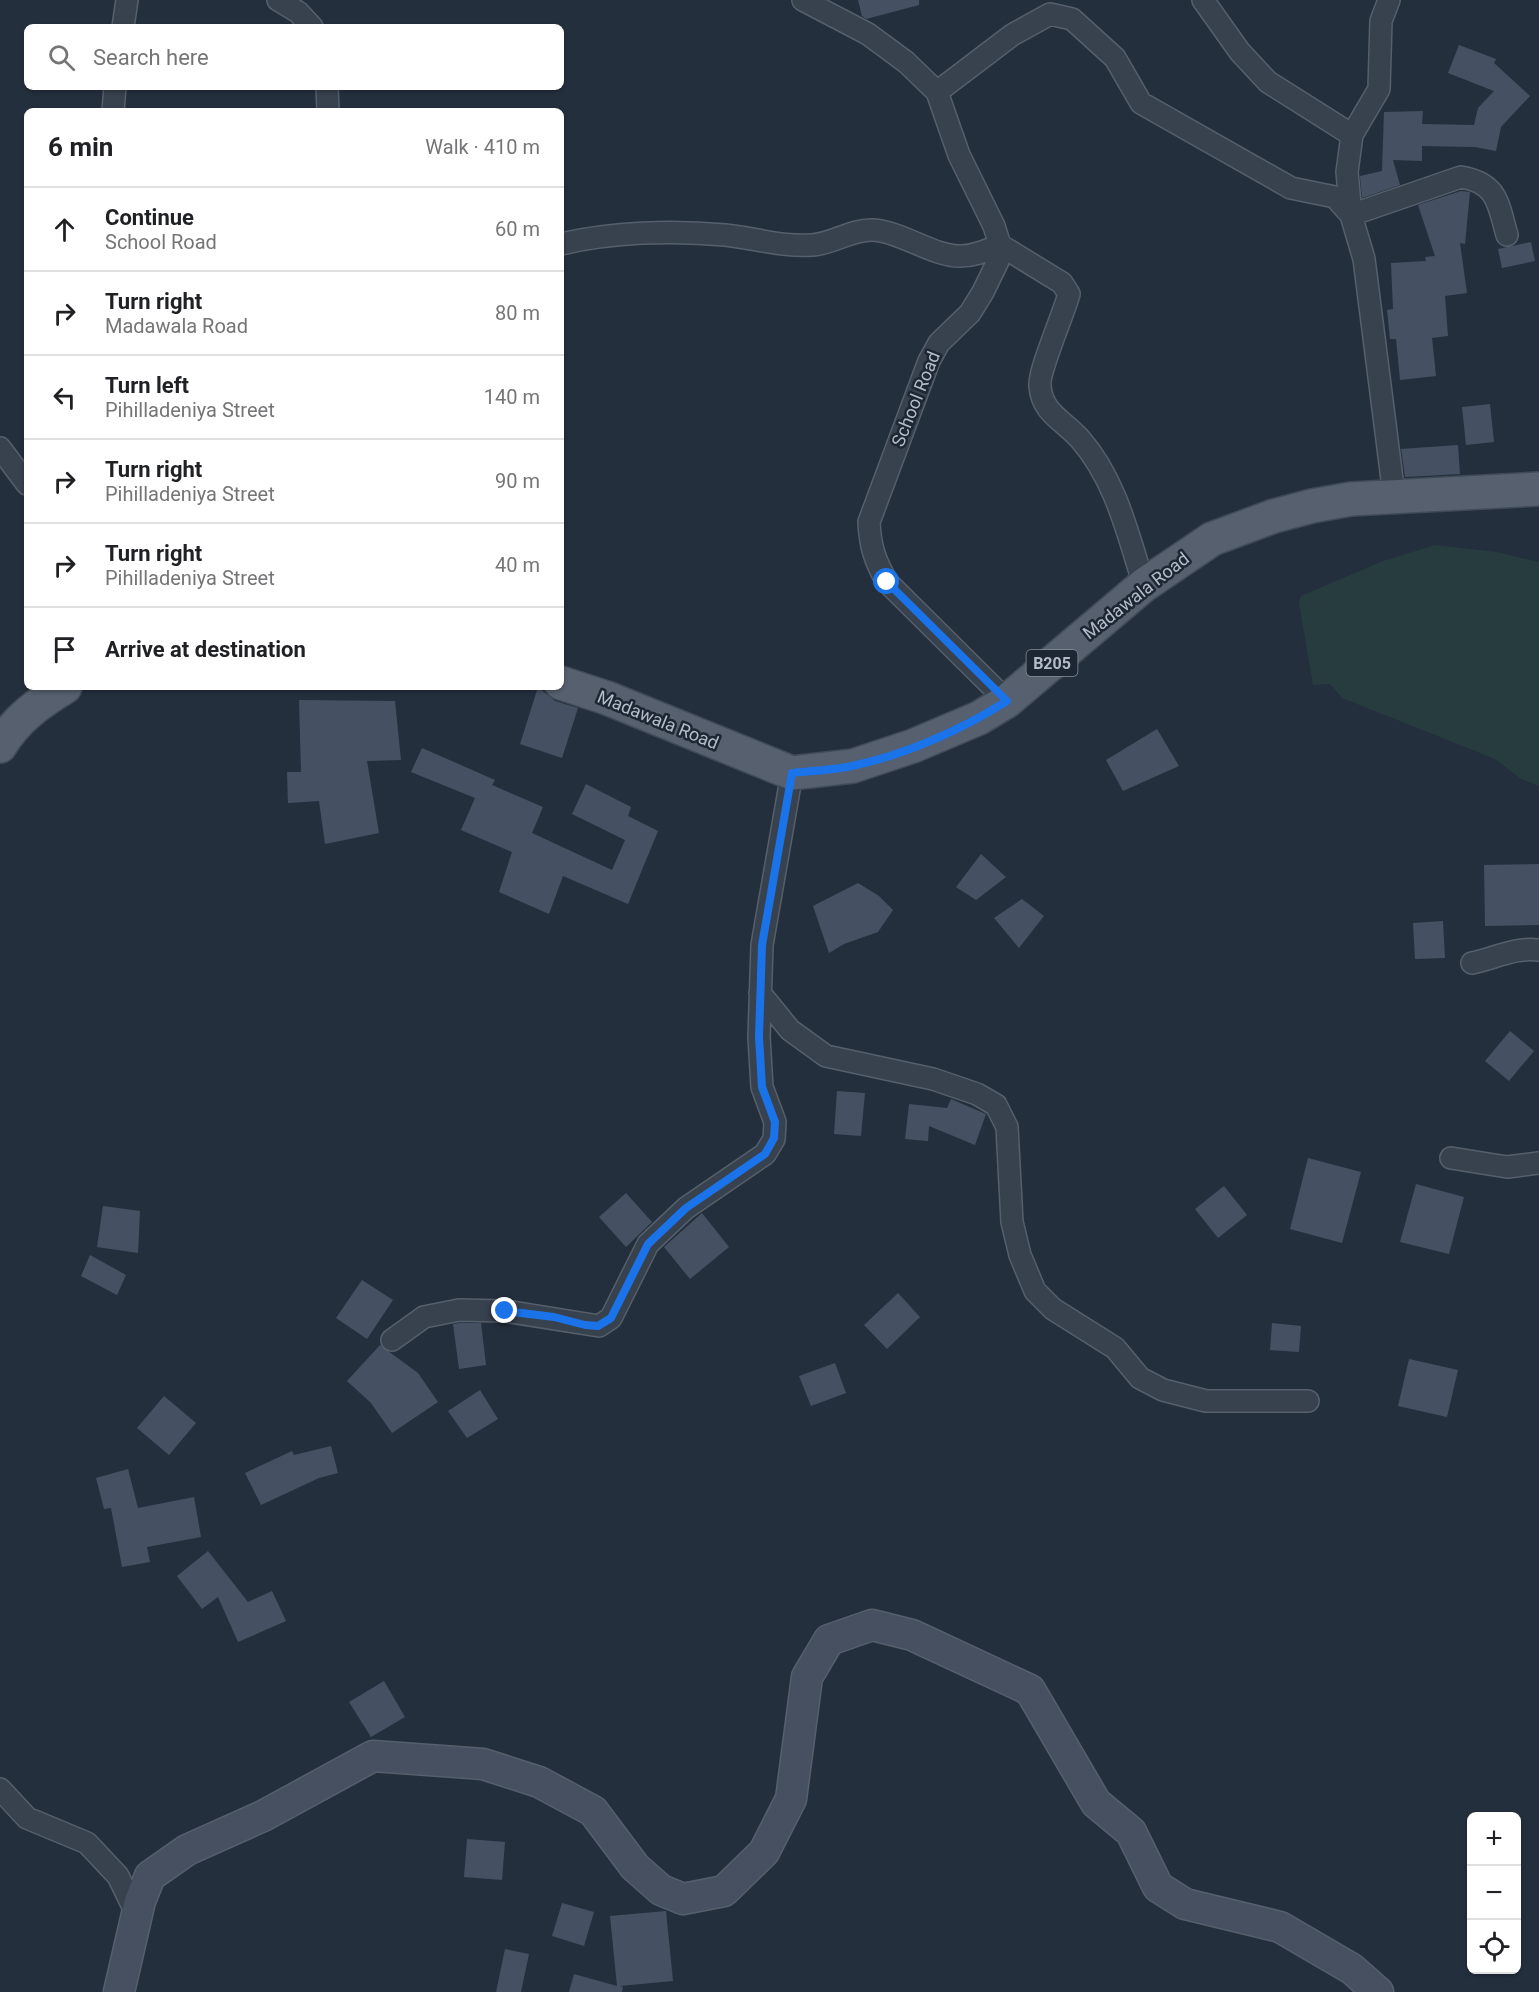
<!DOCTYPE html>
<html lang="en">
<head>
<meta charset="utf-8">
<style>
	:root { --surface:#fff; --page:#f2f2f2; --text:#202124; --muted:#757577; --line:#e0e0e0 }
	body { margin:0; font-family:Roboto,sans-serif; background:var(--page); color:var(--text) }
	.controls { position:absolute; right:18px; bottom:18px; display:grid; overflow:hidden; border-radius:9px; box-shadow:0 2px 4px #0004 }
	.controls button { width:54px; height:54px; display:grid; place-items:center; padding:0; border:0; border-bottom:2px solid var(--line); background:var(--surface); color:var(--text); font:30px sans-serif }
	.stop { position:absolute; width:18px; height:18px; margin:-14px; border:4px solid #1a73e8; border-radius:50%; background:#fff }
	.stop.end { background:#1a73e8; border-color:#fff; box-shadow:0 2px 6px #0008 }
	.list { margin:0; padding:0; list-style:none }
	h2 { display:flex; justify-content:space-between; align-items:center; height:78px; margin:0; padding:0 24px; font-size:26px }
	h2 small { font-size:20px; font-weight:400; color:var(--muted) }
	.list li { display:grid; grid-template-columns:39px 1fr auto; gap:18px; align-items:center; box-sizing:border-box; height:84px; padding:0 24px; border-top:2px solid var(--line) }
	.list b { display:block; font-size:22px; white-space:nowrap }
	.list p { margin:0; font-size:20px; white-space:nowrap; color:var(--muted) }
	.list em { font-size:20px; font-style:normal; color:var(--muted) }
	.icon { flex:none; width:33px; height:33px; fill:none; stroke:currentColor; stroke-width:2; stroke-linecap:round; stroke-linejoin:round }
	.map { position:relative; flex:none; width:1539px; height:1992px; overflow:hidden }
	.search { position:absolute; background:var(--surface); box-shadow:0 2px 4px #0004; left:24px; top:24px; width:540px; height:66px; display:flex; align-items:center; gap:15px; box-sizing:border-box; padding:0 21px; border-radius:9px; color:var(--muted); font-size:22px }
	.panel { position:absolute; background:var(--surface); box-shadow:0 2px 4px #0004; left:24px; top:108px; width:540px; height:582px; border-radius:9px }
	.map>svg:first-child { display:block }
	.green { fill:#263c3f }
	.building { fill:#455162 }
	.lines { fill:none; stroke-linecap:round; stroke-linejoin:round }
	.street-casing { stroke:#565f6c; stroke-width:24 }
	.secondary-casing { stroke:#565f6c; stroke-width:33 }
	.primary-casing { stroke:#414a57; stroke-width:36 }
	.street { stroke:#38414e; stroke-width:21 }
	.secondary { stroke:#465061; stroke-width:30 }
	.primary { stroke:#56606e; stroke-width:33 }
	.route { stroke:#1a73e8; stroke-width:8 }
	.labels { text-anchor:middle; stroke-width:5; stroke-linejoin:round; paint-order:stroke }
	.shield { fill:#1d2633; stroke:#878f9c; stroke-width:1.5 }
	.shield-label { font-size:16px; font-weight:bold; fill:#b4bcc9 }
	.street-label { font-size:18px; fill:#b4bcc9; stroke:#1d2633 }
</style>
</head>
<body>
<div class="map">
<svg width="1539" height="1992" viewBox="0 0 1539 1992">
	<rect width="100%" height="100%" fill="#242f3e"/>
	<path class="green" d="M1435,545L1497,552L1539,562V786L1521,779L1495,759L1342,698L1330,684L1313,685L1299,603L1301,596L1383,561Z"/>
	<path class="building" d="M858,0H919V5L866,19L862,16Z
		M1459,45L1496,59L1494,63L1530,96L1501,127L1496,151L1475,147L1422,146V161L1393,160L1400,185L1362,198L1360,176L1382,171L1384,112L1423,111L1422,124L1474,125L1478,108L1494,91L1448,73Z
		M1461,191L1470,192L1465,244L1460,243L1467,293L1445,296L1448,336L1432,338L1436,376L1400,380L1396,339H1390L1387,310L1393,309L1391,263L1426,261L1425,257L1435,256L1418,205Z
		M1531,242L1535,261L1502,268L1498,249Z
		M1490,404L1494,442L1466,445L1462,407Z
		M1458,445L1460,474L1405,477L1401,449Z
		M538,687L555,701L578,708L562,758L520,744Z
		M299,700L395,701L401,760L367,761L379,833L325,844L319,801L288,803L287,772H301Z
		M1157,729L1179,766L1123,791L1106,760Z
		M422,748L495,780L492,785L543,807L532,833L612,870L625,840L572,814L586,784L631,807L628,816L658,831L628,904L563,876L549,914L499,892L512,852L461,830L475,798L411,772Z
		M981,854L1006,877L976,900L956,887Z
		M1539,864V925L1485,926L1484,865Z
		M858,883L879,896L893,910L878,932L844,944L829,953L813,906Z
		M1022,899L1044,916L1019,948L994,918Z
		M1443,921L1445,958L1415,959L1413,923Z
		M1510,1031L1534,1051L1509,1081L1485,1061Z
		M837,1091L865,1093L861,1136L834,1134Z
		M951,1099L986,1114L975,1145L929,1126L928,1141L905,1139L909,1104L947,1108Z
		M1308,1158L1361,1172L1342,1243L1290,1229Z
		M1416,1184L1464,1197L1449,1254L1400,1242Z
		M1224,1186L1247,1215L1218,1238L1195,1209Z
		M626,1193L652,1222L626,1247L599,1217Z
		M103,1206L140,1211L138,1253L97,1247Z
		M702,1213L729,1247L690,1279L664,1247Z
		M90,1255L126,1275L117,1295L81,1276Z
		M362,1280L393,1300L367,1339L336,1318Z
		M898,1293L920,1317L887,1349L864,1325Z
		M460,1323H481L486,1365L459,1369L453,1324Z
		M1272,1323L1301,1326L1299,1352L1270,1350Z
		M380,1345L418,1373L438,1402L392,1433L371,1403L347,1381Z
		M1409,1359L1458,1370L1447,1417L1398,1406Z
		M835,1363L846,1393L811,1406L799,1376Z
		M480,1390L498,1419L467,1438L448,1411Z
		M164,1396L196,1423L169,1455L137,1428Z
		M331,1446L338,1473L319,1478L261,1505L245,1473L292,1451L294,1455Z
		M128,1469L138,1508L194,1497L201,1537L147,1547L150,1562L122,1567L111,1508L104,1509L96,1478Z
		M208,1551L248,1602L272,1591L286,1621L238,1642L218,1597L202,1609L177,1576Z
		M384,1681L405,1717L371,1737L349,1702Z
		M467,1839L505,1842L502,1880L464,1877Z
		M562,1903L594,1912L584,1946L552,1936Z
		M666,1911L673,1981L620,1986L623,1987L622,1992H569L574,1974L617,1986L610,1916Z
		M505,1949L529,1954L521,1992H496Z"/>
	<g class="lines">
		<g class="street-casing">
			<path id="street" d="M278,0L298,12L312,27
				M803,0L868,34L906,62L937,92L959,155L994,226L1000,245L998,261L983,292L970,313L939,343L929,361L869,522C870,546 875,561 887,582L1007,701
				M1203,0L1240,52L1268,82L1352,135
				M1389,0L1381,21L1379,89L1352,135L1347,172L1351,215L1364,259L1394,495
				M123,27L127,0
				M327,87L328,111
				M937,92L1012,35L1050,14L1072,19L1115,58L1141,103L1291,188L1335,197L1351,215
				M113,111L115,87
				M1351,215L1461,177C1498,183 1498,204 1507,235
				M561,244C612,232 672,230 725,235C754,238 782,247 812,245C833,244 851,229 873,230C903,232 934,257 961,256C975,256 987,250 1000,245L1062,283L1069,294C1064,313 1038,372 1040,386C1042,413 1063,420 1080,439C1116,480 1128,535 1144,585
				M0,448L27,484
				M1472,963C1495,958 1516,947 1539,950
				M760,993L790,1030L826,1056L933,1079L977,1094L996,1105L1007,1127L1012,1222L1020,1255L1035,1291L1053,1309L1115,1348L1140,1378L1163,1390L1206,1401H1308
				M1451,1158L1507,1167L1539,1163
				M392,1340L424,1317L459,1310L505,1311L599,1326L611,1318L648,1244L686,1208L765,1154L774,1139L775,1122L762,1087L759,1037L762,945L792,773
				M0,1789L27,1818L87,1843L118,1876L137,1915"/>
		</g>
		<g class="secondary-casing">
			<path id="secondary" d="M119,1992L140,1901L150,1876L187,1850L263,1816L373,1756L483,1764L539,1782L593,1811L635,1867L661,1890L683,1899L724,1891L764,1852L791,1799L807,1677L829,1640L872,1625L912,1635L1030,1690L1096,1803L1131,1832L1158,1887L1185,1904L1280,1927L1352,1969L1378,1992"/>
		</g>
		<g class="primary-casing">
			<path id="primary" d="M561,683L607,698L792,773L853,766L913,746L979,718L1007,701L1144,585L1212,539L1274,516L1312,506L1351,499L1539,489
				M0,746C16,719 39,703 65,687"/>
		</g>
		<use href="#street" class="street"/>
		<use href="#secondary" class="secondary"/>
		<use href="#primary" class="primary"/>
	</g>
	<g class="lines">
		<path class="route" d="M505,1311L554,1317L585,1325L598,1326L611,1318L648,1244L686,1208L765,1154L774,1138L775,1122L762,1087L759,1037L762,945L792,773C812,771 833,770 852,766C905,755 961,730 1007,701L887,582"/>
	</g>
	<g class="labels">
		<rect class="shield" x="1026.5" y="650" width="51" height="26" rx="4.5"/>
		<g class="shield-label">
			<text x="1052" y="669">B205</text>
		</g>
		<g class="street-label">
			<text transform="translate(916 399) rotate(-68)" y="6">School Road</text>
			<text transform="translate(1136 596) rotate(-38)" y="6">Madawala Road</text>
			<text transform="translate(658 720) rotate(22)" y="6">Madawala Road</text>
		</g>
	</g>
</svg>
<div class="controls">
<button>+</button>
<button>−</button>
<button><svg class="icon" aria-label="locate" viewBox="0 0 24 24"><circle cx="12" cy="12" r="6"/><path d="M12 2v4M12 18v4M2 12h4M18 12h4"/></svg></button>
</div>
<div class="stop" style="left:887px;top:582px"></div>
<div class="stop end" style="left:505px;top:1311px"></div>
<div class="search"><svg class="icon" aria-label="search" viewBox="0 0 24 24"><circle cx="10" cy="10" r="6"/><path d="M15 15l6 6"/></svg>Search here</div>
<section class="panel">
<h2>6 min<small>Walk · 410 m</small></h2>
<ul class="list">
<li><svg class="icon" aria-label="ahead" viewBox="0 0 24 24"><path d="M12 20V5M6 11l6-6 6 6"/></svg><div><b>Continue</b><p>School Road</p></div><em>60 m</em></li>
<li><svg class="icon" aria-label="right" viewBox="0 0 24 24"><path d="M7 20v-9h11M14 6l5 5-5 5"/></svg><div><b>Turn right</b><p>Madawala Road</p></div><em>80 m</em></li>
<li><svg class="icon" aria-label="left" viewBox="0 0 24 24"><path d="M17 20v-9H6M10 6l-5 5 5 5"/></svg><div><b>Turn left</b><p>Pihilladeniya Street</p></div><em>140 m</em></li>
<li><svg class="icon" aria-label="right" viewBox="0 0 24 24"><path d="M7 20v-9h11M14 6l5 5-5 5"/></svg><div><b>Turn right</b><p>Pihilladeniya Street</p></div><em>90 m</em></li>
<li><svg class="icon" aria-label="right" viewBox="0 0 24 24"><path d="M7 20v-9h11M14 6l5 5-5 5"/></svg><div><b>Turn right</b><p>Pihilladeniya Street</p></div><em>40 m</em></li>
<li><svg class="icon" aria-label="arrive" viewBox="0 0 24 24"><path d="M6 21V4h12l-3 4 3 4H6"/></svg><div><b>Arrive at destination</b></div></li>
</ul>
</section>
</div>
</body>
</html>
